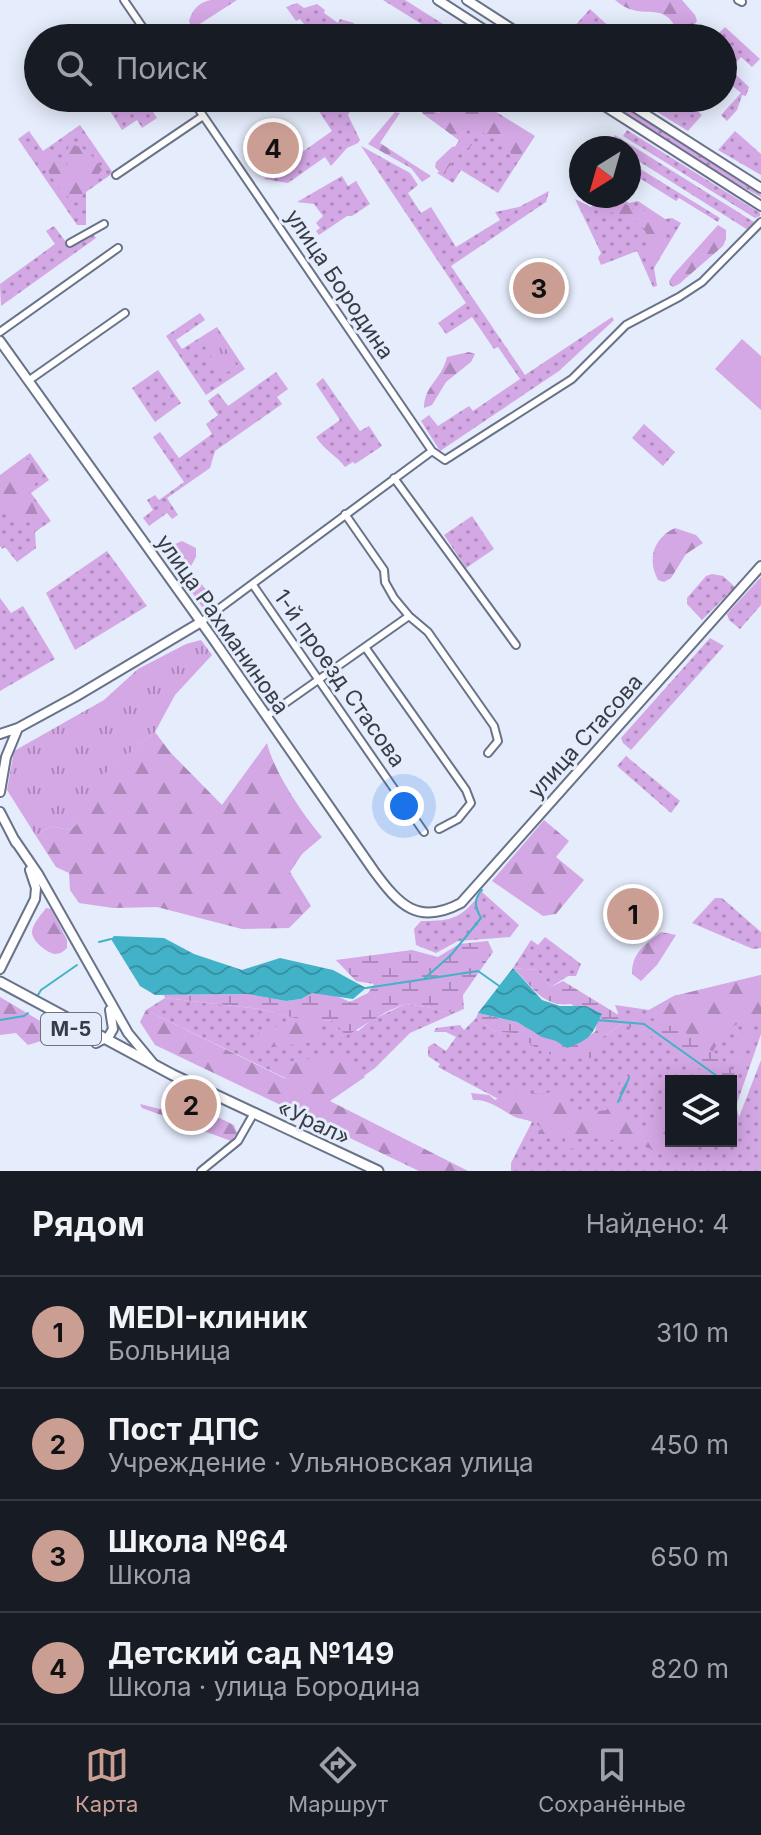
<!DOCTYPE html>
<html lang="ru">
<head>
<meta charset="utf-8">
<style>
	:root { --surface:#171b24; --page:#20242c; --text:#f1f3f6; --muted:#9ea1a6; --line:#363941; --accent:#cb9e94 }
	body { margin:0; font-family:Inter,sans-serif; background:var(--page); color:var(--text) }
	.controls { position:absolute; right:24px; bottom:24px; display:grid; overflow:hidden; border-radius:0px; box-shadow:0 4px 20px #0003 }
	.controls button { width:72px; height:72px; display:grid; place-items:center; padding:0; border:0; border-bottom:2px solid var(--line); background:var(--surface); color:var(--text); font:40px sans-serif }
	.compass { position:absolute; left:569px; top:136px; width:72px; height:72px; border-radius:50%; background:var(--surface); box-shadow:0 4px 20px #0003; rotate:217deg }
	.you { position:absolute; left:404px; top:806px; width:28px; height:28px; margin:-20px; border:6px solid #fff; border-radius:50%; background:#1a73e8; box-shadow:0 0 0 12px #1a73e833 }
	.badge { display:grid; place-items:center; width:52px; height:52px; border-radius:50%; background:var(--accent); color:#111; font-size:26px; font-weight:700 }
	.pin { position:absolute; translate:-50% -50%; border:4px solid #fff; box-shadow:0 2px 8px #0006 }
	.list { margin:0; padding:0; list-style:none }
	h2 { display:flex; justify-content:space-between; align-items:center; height:104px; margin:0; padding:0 32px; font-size:34px }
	h2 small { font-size:26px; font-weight:400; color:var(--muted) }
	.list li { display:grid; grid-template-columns:52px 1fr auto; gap:24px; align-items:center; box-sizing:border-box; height:112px; padding:0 32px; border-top:2px solid var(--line) }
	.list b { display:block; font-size:30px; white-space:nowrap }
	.list p { margin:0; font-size:26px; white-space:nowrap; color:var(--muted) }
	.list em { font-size:26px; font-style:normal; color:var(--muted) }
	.icon { flex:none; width:44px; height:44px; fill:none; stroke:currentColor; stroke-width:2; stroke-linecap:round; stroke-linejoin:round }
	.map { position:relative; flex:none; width:761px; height:1171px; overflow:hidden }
	.search { position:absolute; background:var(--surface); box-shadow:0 4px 20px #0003; left:24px; right:24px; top:24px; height:88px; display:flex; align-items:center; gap:20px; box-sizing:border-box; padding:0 28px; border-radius:44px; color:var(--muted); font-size:30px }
	.sheet { height:552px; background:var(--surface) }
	nav { display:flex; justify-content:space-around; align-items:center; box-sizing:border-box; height:112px; border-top:2px solid var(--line); background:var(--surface); font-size:22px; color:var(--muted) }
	nav a { display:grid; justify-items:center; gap:4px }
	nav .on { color:var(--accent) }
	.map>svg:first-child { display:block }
	.grass { fill:url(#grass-dots); fill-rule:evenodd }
	.forest { fill:url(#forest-firs) }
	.wetland { fill:url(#wetland-marsh) }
	.park { fill:url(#park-tufts) }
	.pitch { fill:#d4a7e5 }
	.water { fill:url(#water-waves) }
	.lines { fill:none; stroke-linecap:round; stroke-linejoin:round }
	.stream { stroke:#42b2c8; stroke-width:2 }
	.minor-casing { stroke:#687289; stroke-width:10 }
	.major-casing { stroke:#687289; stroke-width:12 }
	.highway-casing { stroke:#687289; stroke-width:13 }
	.minor { stroke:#fff; stroke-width:6 }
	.major { stroke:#fff; stroke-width:8 }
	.highway { stroke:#fff; stroke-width:9 }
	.labels { text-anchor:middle; stroke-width:6; stroke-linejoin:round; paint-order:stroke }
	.shield { fill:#e5ecfb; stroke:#6c717c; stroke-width:2 }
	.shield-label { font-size:20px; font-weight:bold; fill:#383c46 }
	.street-label { font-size:22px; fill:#383c46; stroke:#e5ecfb }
</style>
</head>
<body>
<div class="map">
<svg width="761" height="1171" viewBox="0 0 761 1171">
	<defs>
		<pattern id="grass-dots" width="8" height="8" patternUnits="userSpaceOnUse" patternTransform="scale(2)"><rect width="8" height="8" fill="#d4a7e5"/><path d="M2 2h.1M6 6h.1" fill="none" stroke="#ad89bb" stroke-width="1.8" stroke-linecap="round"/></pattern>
		<pattern id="forest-firs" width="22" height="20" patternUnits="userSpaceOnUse" patternTransform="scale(2)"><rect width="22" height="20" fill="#d4a7e5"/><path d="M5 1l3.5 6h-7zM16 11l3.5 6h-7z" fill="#ad89bb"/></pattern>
		<pattern id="wetland-marsh" width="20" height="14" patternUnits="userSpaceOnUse" patternTransform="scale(2)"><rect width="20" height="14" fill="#d4a7e5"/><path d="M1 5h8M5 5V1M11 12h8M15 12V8" fill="none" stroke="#ad89bb"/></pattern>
		<pattern id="park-tufts" width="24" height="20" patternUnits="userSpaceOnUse" patternTransform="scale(2)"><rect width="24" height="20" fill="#d4a7e5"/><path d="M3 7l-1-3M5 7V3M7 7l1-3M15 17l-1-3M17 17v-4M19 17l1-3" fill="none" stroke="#ad89bb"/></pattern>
		<pattern id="water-waves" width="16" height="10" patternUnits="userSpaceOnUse" patternTransform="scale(2)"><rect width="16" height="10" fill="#42b2c8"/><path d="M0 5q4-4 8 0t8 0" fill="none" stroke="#3892a4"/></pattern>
	</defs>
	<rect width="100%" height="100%" fill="#e5ecfb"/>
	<path class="grass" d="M383,0H405L443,24L439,35Z
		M297,3L304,8L317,4L325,10L324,13L338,23L340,19L354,23L353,27L367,36L370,32L377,37L329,38L320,27L311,33L300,19L296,21L286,7Z
		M590,9L614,31L608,38H564Z
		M725,27L760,59L752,67L741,57L730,69L749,87L746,96L742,95L737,110L727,121L721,115L741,93L723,78V38H714Z
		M105,98H144L157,118L142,128L137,120L122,130L103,100Z
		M310,98H334L351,109L348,115L360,140L358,143L347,148L331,166L325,157L288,183L264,179L332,131Z
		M449,98H464L481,111L493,110L535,136L498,193L461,170L453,183L437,173L442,170L460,138L426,116L431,107L439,113Z
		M657,98H683L702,115L688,131L649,107Z
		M618,103L761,195V197L722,176L615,107Z
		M80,125L113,173L86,192V225H77L18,139L29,131L43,151Z
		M627,130L760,213V216L755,218L623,136Z
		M735,131L761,154V175L718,150Z
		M615,135L754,222L748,230L629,155V148H618L610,143Z
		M361,146L410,173L418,185L408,193L421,213L431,207L456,247L500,220L495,212L519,207L549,191L546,202L451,266L525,375L612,317L614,320L559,371L440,451L421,421L429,415L438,426L469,406L473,411L520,379L498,347L494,349L472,317L446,334L438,323L466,303Z
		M629,162L720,218L718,222L679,198L676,201L641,179L638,184L629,178Z
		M342,176L348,186L356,181L370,204L352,216H347L319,235L316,231L320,228L316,223L323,216L314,204L297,202Z
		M598,196H618L629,203L638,201L665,219L672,218L681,223L654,268L657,286L653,287L637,251L601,265L598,258L601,253L575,199L591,207Z
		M54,226L69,246L91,231L96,238L1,306L0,284L55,244L46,231Z
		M200,313L205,320L176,340L182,349L217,327L245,369L206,395L166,336Z
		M158,370L181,403L155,422L132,388Z
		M276,372L288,389L277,397L282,404L215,451L210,468L167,498L178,515L172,519L167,513L149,526L143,518L153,510L147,500L155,495L159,500L184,482L153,437L160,432L179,458L212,434L206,424L218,415L208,401L218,393L228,406Z
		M323,378L360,431L369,426L382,446L355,464L353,462L345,467C336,455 324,450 316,437L340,420L316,384Z
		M644,424L675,452L663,466L632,438Z
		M30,453L49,480L31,493L51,521L35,532L36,548L17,562L5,547L2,549L0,546V475Z
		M472,516L494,549L466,568L444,535Z
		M107,551L147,606L75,650L46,593Z
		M712,574L723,576L735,587L702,620L687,604V598L706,576Z
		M761,577V605L740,629L729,620L727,614Z
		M0,598L11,613L23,606L55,659L0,691Z
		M710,638L724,646L631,750L623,743L621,738Z
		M626,756L680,801L671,813L617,766Z
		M482,892L519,925L510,937L458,941L436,953L416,945L414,929L421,921C455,921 461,918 482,892Z
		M715,898H722L761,932V948L753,949L692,923Z
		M545,937L581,964L576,976H568L551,987L537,970L513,968L531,940L538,945Z
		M761,975V1034L736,1106L739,1117L761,1060V1171H511V1163L534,1118L438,1067L440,1064L428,1056V1047L434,1043L446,1051L456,1037L446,1032H434L436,1028L460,1025L464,1030L476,1018L496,1032L604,1036L622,1024L615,1005L649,1010L674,996ZM671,1081H731V1141H671Z
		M165,998L260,1009L294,1018L334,1021L358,1031L372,1020L405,1004L432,1008L444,1013L464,1009L410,1033L375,1068L330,1100L146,1010Z"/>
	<path class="forest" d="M211,0H237L192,29L189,21C192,10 199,2 211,0Z
		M615,0H682L695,15L697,21L683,38H668L675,26C660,0 641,23 615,0Z
		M459,100L478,112L498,115L529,136L525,149L516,161L513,160C508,137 491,136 470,128L466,132L472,145L457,156L444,173H440L435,167L436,162L452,147L457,146L460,141L422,113L425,109L442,115Z
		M395,112L400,113L380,143L431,176L422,182L411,168L368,144Z
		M73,145C86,147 96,159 102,170L85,190L80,202L77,203L61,192L39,157L40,153H46L64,171L67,167L68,147Z
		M603,196C618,196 615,200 627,205C644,213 647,207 663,223L666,240L655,258H649C646,251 647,246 647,238C646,219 618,215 603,210L600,206Z
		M718,225L726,230V239L723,246L679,284L673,287L670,285L669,281L673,275Z
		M469,352L475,354L471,362L446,382L432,405L424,408C424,386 442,379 447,357Z
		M30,459L36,464L42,474L29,493L39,518L34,525L0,508L2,477L20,462Z
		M675,528L696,535L703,543L686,554L671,578L664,582L658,580C647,560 653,538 675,528Z
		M182,541L196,548V557L190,568L211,597L212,601L202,607L166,555L168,547Z
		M155,732L170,752L222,805L267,743C274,772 303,815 322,837L302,854L290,872L311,906L289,928L242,929L157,907L113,908L79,903L70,890L69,873L56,867L36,836L51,826L70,830L79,822L90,785Z
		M544,820L569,841L556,857L584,880L556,914L543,916L492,881Z
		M46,908L51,909L67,940V948C64,951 60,954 55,954C47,953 32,941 32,932C32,924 42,914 46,908Z
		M661,932L676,935L657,965L641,981L632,974C632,953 644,945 661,932Z
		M761,975V1016L757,1019L741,1063L732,1061L747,1021C730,1023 718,1042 710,1056L719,1081L684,1058L671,1045L664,1023L649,1010L674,996Z
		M0,997L47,1025L48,1033L41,1041L28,1045L16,1033L0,1035Z
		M146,1010L286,1079L276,1063L342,1055L355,1064L365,1077L330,1101L468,1171H419L155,1045L140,1022Z
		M304,1014H323L317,1035L322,1041L258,1049L253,1042L260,1030L279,1026Z
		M626,1074L630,1080L621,1098L620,1112L632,1122L650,1129L659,1120L670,1122L671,1141H689L692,1146L675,1155C642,1147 611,1135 577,1139L575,1148L565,1150V1138L552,1135L536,1148L528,1150L542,1128C528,1117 521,1121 511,1115C500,1108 487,1099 473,1100L471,1093L489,1095L495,1100C521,1084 515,1092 540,1094C551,1094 556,1087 567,1090L570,1104L584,1113L607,1110L609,1102L613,1101L614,1093Z
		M140,1104L176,1113L183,1110L196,1114L207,1112L234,1125L237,1133L231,1141L142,1108Z"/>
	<path class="wetland" d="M488,941L493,952L463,995L464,1009L444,1013L432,1008L405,1004L388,1011L346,1036L334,1021L294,1018L260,1009L165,998L164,995L247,994L286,1001L301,999L312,993L332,994L350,1002L368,993L374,984L356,981L336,960L412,950L438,957L459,944Z
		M513,968L537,970L551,987L563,981L617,1014L664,1023L688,1034L717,1055L735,1073L731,1081H714L671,1045L622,1024L604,1036L592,1058L566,1059L542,1052L515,1033L496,1032L476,1018L478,1013L517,1022L542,1037L556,1041L567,1048L595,1032L597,1023L571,1004C543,1008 532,986 513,968Z"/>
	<path class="park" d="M215,333L237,366L223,375L201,341Z
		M201,640L212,655L175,695L155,732L91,785C100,809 87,815 70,830L51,826L36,836L7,790L14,751L104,700L138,669L186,644Z"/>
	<path class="pitch" d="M742,339L761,356V410L715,369Z"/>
	<path class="water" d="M114,936L164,938L194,954L242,970L280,958L333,970L366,988L353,999L312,993L301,999L286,1001L247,994L155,995L140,986L111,939Z
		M513,968L542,1000L560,1006H586L602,1014C591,1036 591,1039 567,1048L556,1041L542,1037L517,1022L478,1013Z"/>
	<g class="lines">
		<path class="stream" d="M99,942L111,939
			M425,978L451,955L481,918C475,907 473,900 482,890
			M366,988L478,971L502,988
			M38,995L41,990L77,965
			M0,1020L24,1016L28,1013
			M597,1020L644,1024L724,1081
			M618,1102L629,1078"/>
		<g class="minor-casing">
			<path id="minor" d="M124,0L150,38
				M738,0L742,2
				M191,98L432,451L445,460L572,379L626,325L679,297L702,282L761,222
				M116,175L203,116
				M70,243L104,224
				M0,332L118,248
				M28,381L125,313
				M394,478L516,645
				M345,514L384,570L385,582L394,598L409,616L428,632L494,726L498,741L488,753
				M253,585L424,832
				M201,622L432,451
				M365,647L466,790L471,803L458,819L439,829
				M267,716L409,616
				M201,1171L238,1141L254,1113"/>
		</g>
		<g class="major-casing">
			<path id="major" d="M438,0L497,38
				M467,0L526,38
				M592,98L761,206
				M620,98L761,188
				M0,341L211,636L374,871C399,905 418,926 461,903L761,566
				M0,734L18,728L75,697L201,622
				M0,792L6,757L18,728
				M0,812L16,843
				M14,839L38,874L128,1033L152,1062
				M0,969L35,899L36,888L30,870
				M96,1043L109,1036L113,1029L110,1010"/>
		</g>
		<g class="highway-casing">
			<path id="highway" d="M0,982L173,1075L378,1171"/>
		</g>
		<use href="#minor" class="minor"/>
		<use href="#major" class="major"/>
		<use href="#highway" class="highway"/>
	</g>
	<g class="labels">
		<rect class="shield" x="41" y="1013" width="60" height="32" rx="6"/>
		<g class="shield-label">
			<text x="71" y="1036">М-5</text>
		</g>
		<g class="street-label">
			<text transform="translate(340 284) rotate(56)" y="8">улица Бородина</text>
			<text transform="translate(223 624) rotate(55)" y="8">улица Рахманинова</text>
			<text transform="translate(340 678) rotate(55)" y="8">1-й проезд Стасова</text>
			<text transform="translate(585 736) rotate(-48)" y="8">улица Стасова</text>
			<text transform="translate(314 1122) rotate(25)" y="8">«Урал»</text>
		</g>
	</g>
</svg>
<div class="controls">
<button><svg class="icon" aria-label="layers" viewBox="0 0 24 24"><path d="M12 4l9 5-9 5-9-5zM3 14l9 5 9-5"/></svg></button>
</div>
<svg class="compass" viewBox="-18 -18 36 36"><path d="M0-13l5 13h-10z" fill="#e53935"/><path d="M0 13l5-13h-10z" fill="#9ea1a6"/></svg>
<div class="you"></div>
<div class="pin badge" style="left:633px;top:914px">1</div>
<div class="pin badge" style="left:191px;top:1105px">2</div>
<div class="pin badge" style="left:539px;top:288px">3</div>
<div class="pin badge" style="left:273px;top:148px">4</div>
<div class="search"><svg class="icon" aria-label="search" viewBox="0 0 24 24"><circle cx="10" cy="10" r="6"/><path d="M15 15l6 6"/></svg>Поиск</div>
</div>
<section class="sheet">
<h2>Рядом<small>Найдено: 4</small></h2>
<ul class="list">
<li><span class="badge">1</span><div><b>MEDI-клиник</b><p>Больница</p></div><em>310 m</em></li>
<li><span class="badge">2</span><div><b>Пост ДПС</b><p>Учреждение · Ульяновская улица</p></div><em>450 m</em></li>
<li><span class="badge">3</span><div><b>Школа №64</b><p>Школа</p></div><em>650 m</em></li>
<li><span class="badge">4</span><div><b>Детский сад №149</b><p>Школа · улица Бородина</p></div><em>820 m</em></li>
</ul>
</section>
<nav>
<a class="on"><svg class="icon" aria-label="map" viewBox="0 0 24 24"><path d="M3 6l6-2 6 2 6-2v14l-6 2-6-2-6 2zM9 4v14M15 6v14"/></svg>Карта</a>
<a><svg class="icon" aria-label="directions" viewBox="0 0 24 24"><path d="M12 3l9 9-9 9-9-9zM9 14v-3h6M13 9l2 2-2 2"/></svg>Маршрут</a>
<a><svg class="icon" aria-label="saved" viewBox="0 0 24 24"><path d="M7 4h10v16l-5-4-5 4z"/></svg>Сохранённые</a>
</nav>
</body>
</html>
